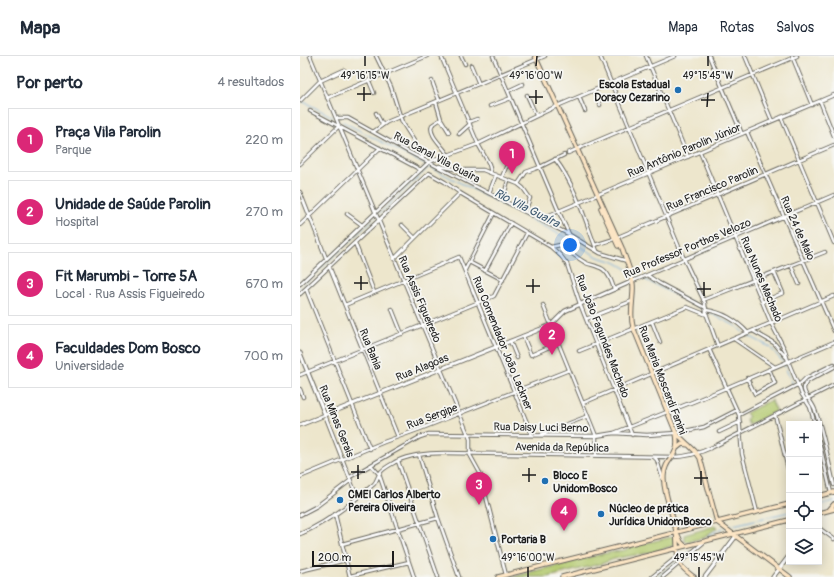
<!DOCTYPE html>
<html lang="pt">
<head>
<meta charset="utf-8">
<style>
	:root { --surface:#fff; --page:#f6f6f7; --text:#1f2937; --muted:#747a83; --line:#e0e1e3; --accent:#db2777 }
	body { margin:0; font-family:Pangolin,sans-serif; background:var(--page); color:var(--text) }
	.controls { position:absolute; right:12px; bottom:12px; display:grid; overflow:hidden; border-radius:0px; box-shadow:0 2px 10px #0003 }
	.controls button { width:36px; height:36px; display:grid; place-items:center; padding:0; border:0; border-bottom:1px solid var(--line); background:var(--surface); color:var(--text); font:20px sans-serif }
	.scale { position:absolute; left:12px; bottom:10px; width:82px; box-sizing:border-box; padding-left:4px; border:2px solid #1c1c1c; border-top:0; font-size:11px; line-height:14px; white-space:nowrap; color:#1c1c1c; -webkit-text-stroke:3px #f6f6f2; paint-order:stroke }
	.you { position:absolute; left:270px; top:189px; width:14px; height:14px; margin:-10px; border:3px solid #fff; border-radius:50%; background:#1a73e8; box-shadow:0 0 0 6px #1a73e833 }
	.badge { display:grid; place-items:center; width:26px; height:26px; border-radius:50%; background:var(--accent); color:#fff; font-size:13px; font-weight:700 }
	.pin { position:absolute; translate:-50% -33px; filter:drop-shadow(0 1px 2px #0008) }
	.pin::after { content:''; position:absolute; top:21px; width:14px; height:12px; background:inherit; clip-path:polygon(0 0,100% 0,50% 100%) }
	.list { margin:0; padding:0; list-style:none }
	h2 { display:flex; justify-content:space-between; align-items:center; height:52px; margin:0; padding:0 16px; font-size:17px }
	h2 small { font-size:13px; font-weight:400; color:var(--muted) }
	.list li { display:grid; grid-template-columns:26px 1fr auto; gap:12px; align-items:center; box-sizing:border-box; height:64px; margin:0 8px 8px; padding:0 8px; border:1px solid var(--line); border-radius:0px }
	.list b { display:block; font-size:15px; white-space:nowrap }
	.list p { margin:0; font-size:13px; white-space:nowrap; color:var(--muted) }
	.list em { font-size:13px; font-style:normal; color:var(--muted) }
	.icon { flex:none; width:22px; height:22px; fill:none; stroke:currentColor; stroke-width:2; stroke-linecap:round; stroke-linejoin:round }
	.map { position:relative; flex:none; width:534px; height:521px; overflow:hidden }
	header { display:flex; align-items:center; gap:24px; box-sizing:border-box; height:56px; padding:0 20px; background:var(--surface); border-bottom:1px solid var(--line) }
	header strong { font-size:19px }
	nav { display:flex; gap:22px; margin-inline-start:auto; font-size:14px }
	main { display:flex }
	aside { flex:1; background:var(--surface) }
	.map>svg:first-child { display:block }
	.green { fill:#b3c96e; stroke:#687245 }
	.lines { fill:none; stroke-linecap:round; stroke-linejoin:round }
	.stream { stroke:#69a6da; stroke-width:1 }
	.minor-casing { stroke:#65635a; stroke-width:4.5 }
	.tertiary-casing { stroke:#65635a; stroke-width:5 }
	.secondary-casing { stroke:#65635a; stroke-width:5.5 }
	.minor { stroke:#fff; stroke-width:2.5 }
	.tertiary { stroke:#fff; stroke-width:3 }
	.secondary { stroke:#fce5c4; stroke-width:3.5 }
	.ticks { fill:none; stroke:#1c1c1c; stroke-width:1.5 }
	.poi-dot { fill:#1f6fb2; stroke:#f6f6f2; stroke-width:1.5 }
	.labels { text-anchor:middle; stroke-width:3.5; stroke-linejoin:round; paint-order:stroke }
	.poi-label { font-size:11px; font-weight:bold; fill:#1c1c1c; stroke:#f6f6f2; text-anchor:start }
	.street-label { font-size:11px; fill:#1c1c1c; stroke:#f6f6f2 }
	.water-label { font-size:12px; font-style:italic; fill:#3f5a71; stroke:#f6f6f2 }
	.ticks-label { font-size:10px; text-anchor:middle; fill:#1c1c1c; stroke:#f6f6f2; stroke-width:3.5; stroke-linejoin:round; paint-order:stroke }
</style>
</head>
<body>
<header>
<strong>Mapa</strong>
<nav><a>Mapa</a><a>Rotas</a><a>Salvos</a></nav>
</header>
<main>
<aside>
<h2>Por perto<small>4 resultados</small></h2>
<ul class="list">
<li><span class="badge">1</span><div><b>Praça Vila Parolin</b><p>Parque</p></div><em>220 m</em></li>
<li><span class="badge">2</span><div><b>Unidade de Saúde Parolin</b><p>Hospital</p></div><em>270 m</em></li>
<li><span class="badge">3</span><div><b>Fit Marumbi - Torre 5A</b><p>Local · Rua Assis Figueiredo</p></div><em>670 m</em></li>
<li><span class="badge">4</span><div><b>Faculdades Dom Bosco</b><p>Universidade</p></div><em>700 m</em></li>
</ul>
</aside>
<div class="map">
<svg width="534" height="521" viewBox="0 0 534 521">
	<rect width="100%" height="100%" fill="#f6f6f2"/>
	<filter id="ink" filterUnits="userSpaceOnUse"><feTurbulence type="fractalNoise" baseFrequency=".025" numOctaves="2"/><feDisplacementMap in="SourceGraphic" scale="8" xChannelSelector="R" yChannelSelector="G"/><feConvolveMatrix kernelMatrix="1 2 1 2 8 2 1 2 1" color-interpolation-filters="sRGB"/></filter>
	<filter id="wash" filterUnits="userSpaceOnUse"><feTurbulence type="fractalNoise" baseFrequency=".012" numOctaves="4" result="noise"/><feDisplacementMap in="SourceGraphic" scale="16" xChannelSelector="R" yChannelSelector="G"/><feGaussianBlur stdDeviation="0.9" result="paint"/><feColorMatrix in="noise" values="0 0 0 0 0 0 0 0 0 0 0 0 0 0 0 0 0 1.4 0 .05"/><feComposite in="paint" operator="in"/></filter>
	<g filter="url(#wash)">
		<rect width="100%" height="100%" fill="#ede6cc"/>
		<path class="green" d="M471,344L476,355L449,369L446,363L449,361L446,357Z
			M415,470L418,471L403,482L385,486L384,485V479Z
			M372,481L375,482V489C362,493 348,498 335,499C324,501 314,502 304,507L248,521H211L302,498L325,494L333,490Z"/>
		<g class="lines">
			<path class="stream" d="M2,45L33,61
				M43,66L263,180L298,201L315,206L327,213
				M79,158L129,111
				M332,216L339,221
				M342,222L403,253
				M0,232L76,161
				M410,257L436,270L443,276
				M449,280L470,291L483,306
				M484,309L493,328
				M519,449L534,445
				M425,471L489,456
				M408,480L422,472
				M381,502L389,496
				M357,521L376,506"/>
		</g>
	</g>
	<g filter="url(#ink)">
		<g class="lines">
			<g class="minor-casing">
				<path id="minor" d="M10,0L170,383V399L180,417L206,519
					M76,0L91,31L102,66L114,85L123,102
					M141,0L178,88L189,108L191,117
					M161,0L165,8
					M193,0L259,156L269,178
					M300,0L384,203L405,247L406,257L418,290
					M346,0L388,101
					M409,0L442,78
					M445,0L472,65
					M492,0L512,49
					M171,9L179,28
					M69,25L74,37
					M132,25L139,44
					M294,34L300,49
					M208,35L223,28
					M227,39L236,59
					M279,41L285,55
					M27,42L127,0
					M0,45L20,25L44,14
					M520,45L534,80
					M136,46L141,63L149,76
					M190,50L211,42
					M10,55L121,114
					M76,57L82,68
					M481,61L534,187
					M36,62H48L107,95L270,179L300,197L327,205
					M141,63L132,69C128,79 143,90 148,99
					M169,66L177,63
					M73,76L87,66L245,0
					M447,76L534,275
					M159,78L170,68
					M400,96L471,267L485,294L488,305L500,334
					M268,97L497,0
					M255,103C276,130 285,164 297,195
					M0,108L39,70
					M139,110L160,114H183L218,128L223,132L230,142L225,156
					M202,121L206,111L211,108
					M218,128L226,116L240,111L264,99
					M0,136L26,202
					M189,137L196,119
					M203,144L208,124
					M47,158L62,169
					M240,163L534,39
					M0,169L80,92
					M102,169L115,182
					M55,187L74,236
					M295,189L311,184L534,89
					M251,191L261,200L267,208L280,248L332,379
					M94,203L160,137
					M169,206L203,224
					M491,209L499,228
					M29,210L98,381
					M165,214L194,157
					M185,215L211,167
					M347,219L359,227L406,252
					M333,225L534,139
					M0,228L129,106L178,88L257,50L375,0
					M6,233L70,393
					M0,238L129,117L145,126L160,137L251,191L260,189C269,195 277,202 286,207C291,209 294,209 298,211C307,213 312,226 314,233
					M403,244L525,196
					M462,246L483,237L474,216
					M45,249L159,201L232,379
					M243,249L296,380V399
					M92,253L102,278
					M406,254C422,256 437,265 448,277
					M286,263L332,245
					M352,266L360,286
					M453,275L474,287L486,301
					M223,280L231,299L258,287
					M434,283L475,311
					M210,285L217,302
					M409,293L439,359L442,398L457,456
					M279,295L387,251L407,259
					M534,311L508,325C497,334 512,344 515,354C524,378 528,404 534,429
					M0,319L194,240L227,177
					M447,322L455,338L475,327L469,313
					M0,333L3,341
					M500,333L501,337L510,351L515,368
					M283,347L534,240
					M25,359L57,441
					M439,359L501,327L506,322L534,308
					M475,359L489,417
					M419,376L440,366
					M314,377L395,345L534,286
					M242,378L288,360
					M519,385L531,437
					M119,399L138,462L159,521
					M354,401L357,404L363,424
					M98,405L138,521
					M71,409L79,418L114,521
					M0,421L84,386L120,373L269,314
					M50,421L120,381L129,378L296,380L314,377L347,379L376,377L404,371L437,354
					M35,458L50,521
					M0,459L17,450L51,424
					M519,472L534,483
					M0,478C27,467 52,447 74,428C77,425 77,421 80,417C83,412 92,408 97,405C112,398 129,397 145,397L373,401C388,401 400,397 413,391L534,329
					M42,488L138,462
					M0,515L46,504
					M50,520L109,506
					M352,521L378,500
					M363,521L404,486"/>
			</g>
			<g class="tertiary-casing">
				<path id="tertiary" d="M0,297L25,359
					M0,369L251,269L265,255L333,225
					M405,521L436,480
					M473,521L489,500"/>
			</g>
			<g class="secondary-casing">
				<path id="secondary" d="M235,0L322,192C326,205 332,216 333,229C334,243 329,257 333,271L376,377C381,403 365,400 364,419C362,435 374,459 376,476C378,486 376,497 379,506C382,513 389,517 394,521
					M301,152L318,190
					M377,378L395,395L400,402L417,466L490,521
					M377,392L382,388L389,389
					M519,440L534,436
					M529,454L534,448
					M519,457L534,453
					M378,479L381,486L385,490
					M198,521L489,448
					M262,521L489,464"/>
			</g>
			<use href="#minor" class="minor"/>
			<use href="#tertiary" class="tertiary"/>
			<use href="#secondary" class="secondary"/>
		</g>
	</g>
	<path class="ticks" d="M65,10V0M236,10L237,0M408,10V0M57,38H71M229,41H243M401,44H415M64,45V31M236,48V34M407,51L408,37M54,227H68M226,230H240M397,233H411M61,234V220M233,237V223M404,240V226M51,416H65M222,419H236M394,422H408M58,423V409M229,426V412M401,429V415M228,521V511M399,521V511"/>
	<g class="poi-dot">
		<circle cx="378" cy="34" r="4"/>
		<circle cx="245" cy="425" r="4"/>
		<circle cx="40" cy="444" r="4"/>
		<circle cx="301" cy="458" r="4"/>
		<circle cx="193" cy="483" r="4"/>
	</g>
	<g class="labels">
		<g class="poi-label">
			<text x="370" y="32" text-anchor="end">Escola Estadual<tspan x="370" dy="13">Doracy Cezarino</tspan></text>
			<text x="253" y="423">Bloco E<tspan x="253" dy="13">UnidomBosco</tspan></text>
			<text x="48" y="442">CMEI Carlos Alberto<tspan x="48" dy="13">Pereira Oliveira</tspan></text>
			<text x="309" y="456">Núcleo de prática<tspan x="309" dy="13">Jurídica UnidomBosco</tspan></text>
			<text x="201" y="487">Portaria B</text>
		</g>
		<g class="street-label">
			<text transform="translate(384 94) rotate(-23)" y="4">Rua Antônio Parolin Júnior</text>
			<text transform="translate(137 101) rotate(28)" y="4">Rua Canal Vila Guaíra</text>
			<text transform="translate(412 132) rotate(-23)" y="4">Rua Francisco Parolin</text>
			<text transform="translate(498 172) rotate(66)" y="4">Rua 24 de Maio</text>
			<text transform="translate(387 192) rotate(-23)" y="4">Rua Professor Porthos Velozo</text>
			<text transform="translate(462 223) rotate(67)" y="4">Rua Nunes Machado</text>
			<text transform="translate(120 243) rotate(67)" y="4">Rua Assis Figueiredo</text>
			<text transform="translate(303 280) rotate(69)" y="4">Rua João Fagundes Machado</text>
			<text transform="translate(203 287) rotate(68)" y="4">Rua Comendador João Lackner</text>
			<text transform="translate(71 293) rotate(68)" y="4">Rua Bahia</text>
			<text transform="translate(122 311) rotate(-22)" y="4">Rua Alagoas</text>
			<text transform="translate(363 324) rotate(69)" y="4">Rua Maria Moscardi Fanini</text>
			<text transform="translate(132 360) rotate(-21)" y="4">Rua Sergipe</text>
			<text transform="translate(37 365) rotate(68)" y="4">Rua Minas Gerais</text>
			<text transform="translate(241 371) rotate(1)" y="4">Rua Daisy Luci Berno</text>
			<text transform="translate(262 391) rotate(1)" y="4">Avenida da República</text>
		</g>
		<g class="water-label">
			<text transform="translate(227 152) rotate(27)" y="4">Rio Vila Guaíra</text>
		</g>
	</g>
	<g class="ticks-label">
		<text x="65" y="23">49°16'15"W</text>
		<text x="236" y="23">49°16'00"W</text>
		<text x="408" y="23">49°15'45"W</text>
		<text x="228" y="505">49°16'00"W</text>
		<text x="399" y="505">49°15'45"W</text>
	</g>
</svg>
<div class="controls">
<button>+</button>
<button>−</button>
<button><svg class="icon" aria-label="locate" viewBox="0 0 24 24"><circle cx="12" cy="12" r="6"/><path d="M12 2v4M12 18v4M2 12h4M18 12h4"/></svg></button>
<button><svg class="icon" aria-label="layers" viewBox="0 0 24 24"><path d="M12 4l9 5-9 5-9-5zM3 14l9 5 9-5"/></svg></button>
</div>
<div class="scale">200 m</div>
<div class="you"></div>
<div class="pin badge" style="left:212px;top:118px">1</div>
<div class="pin badge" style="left:252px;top:299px">2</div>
<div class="pin badge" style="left:179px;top:449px">3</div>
<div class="pin badge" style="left:264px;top:475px">4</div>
</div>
</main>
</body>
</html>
